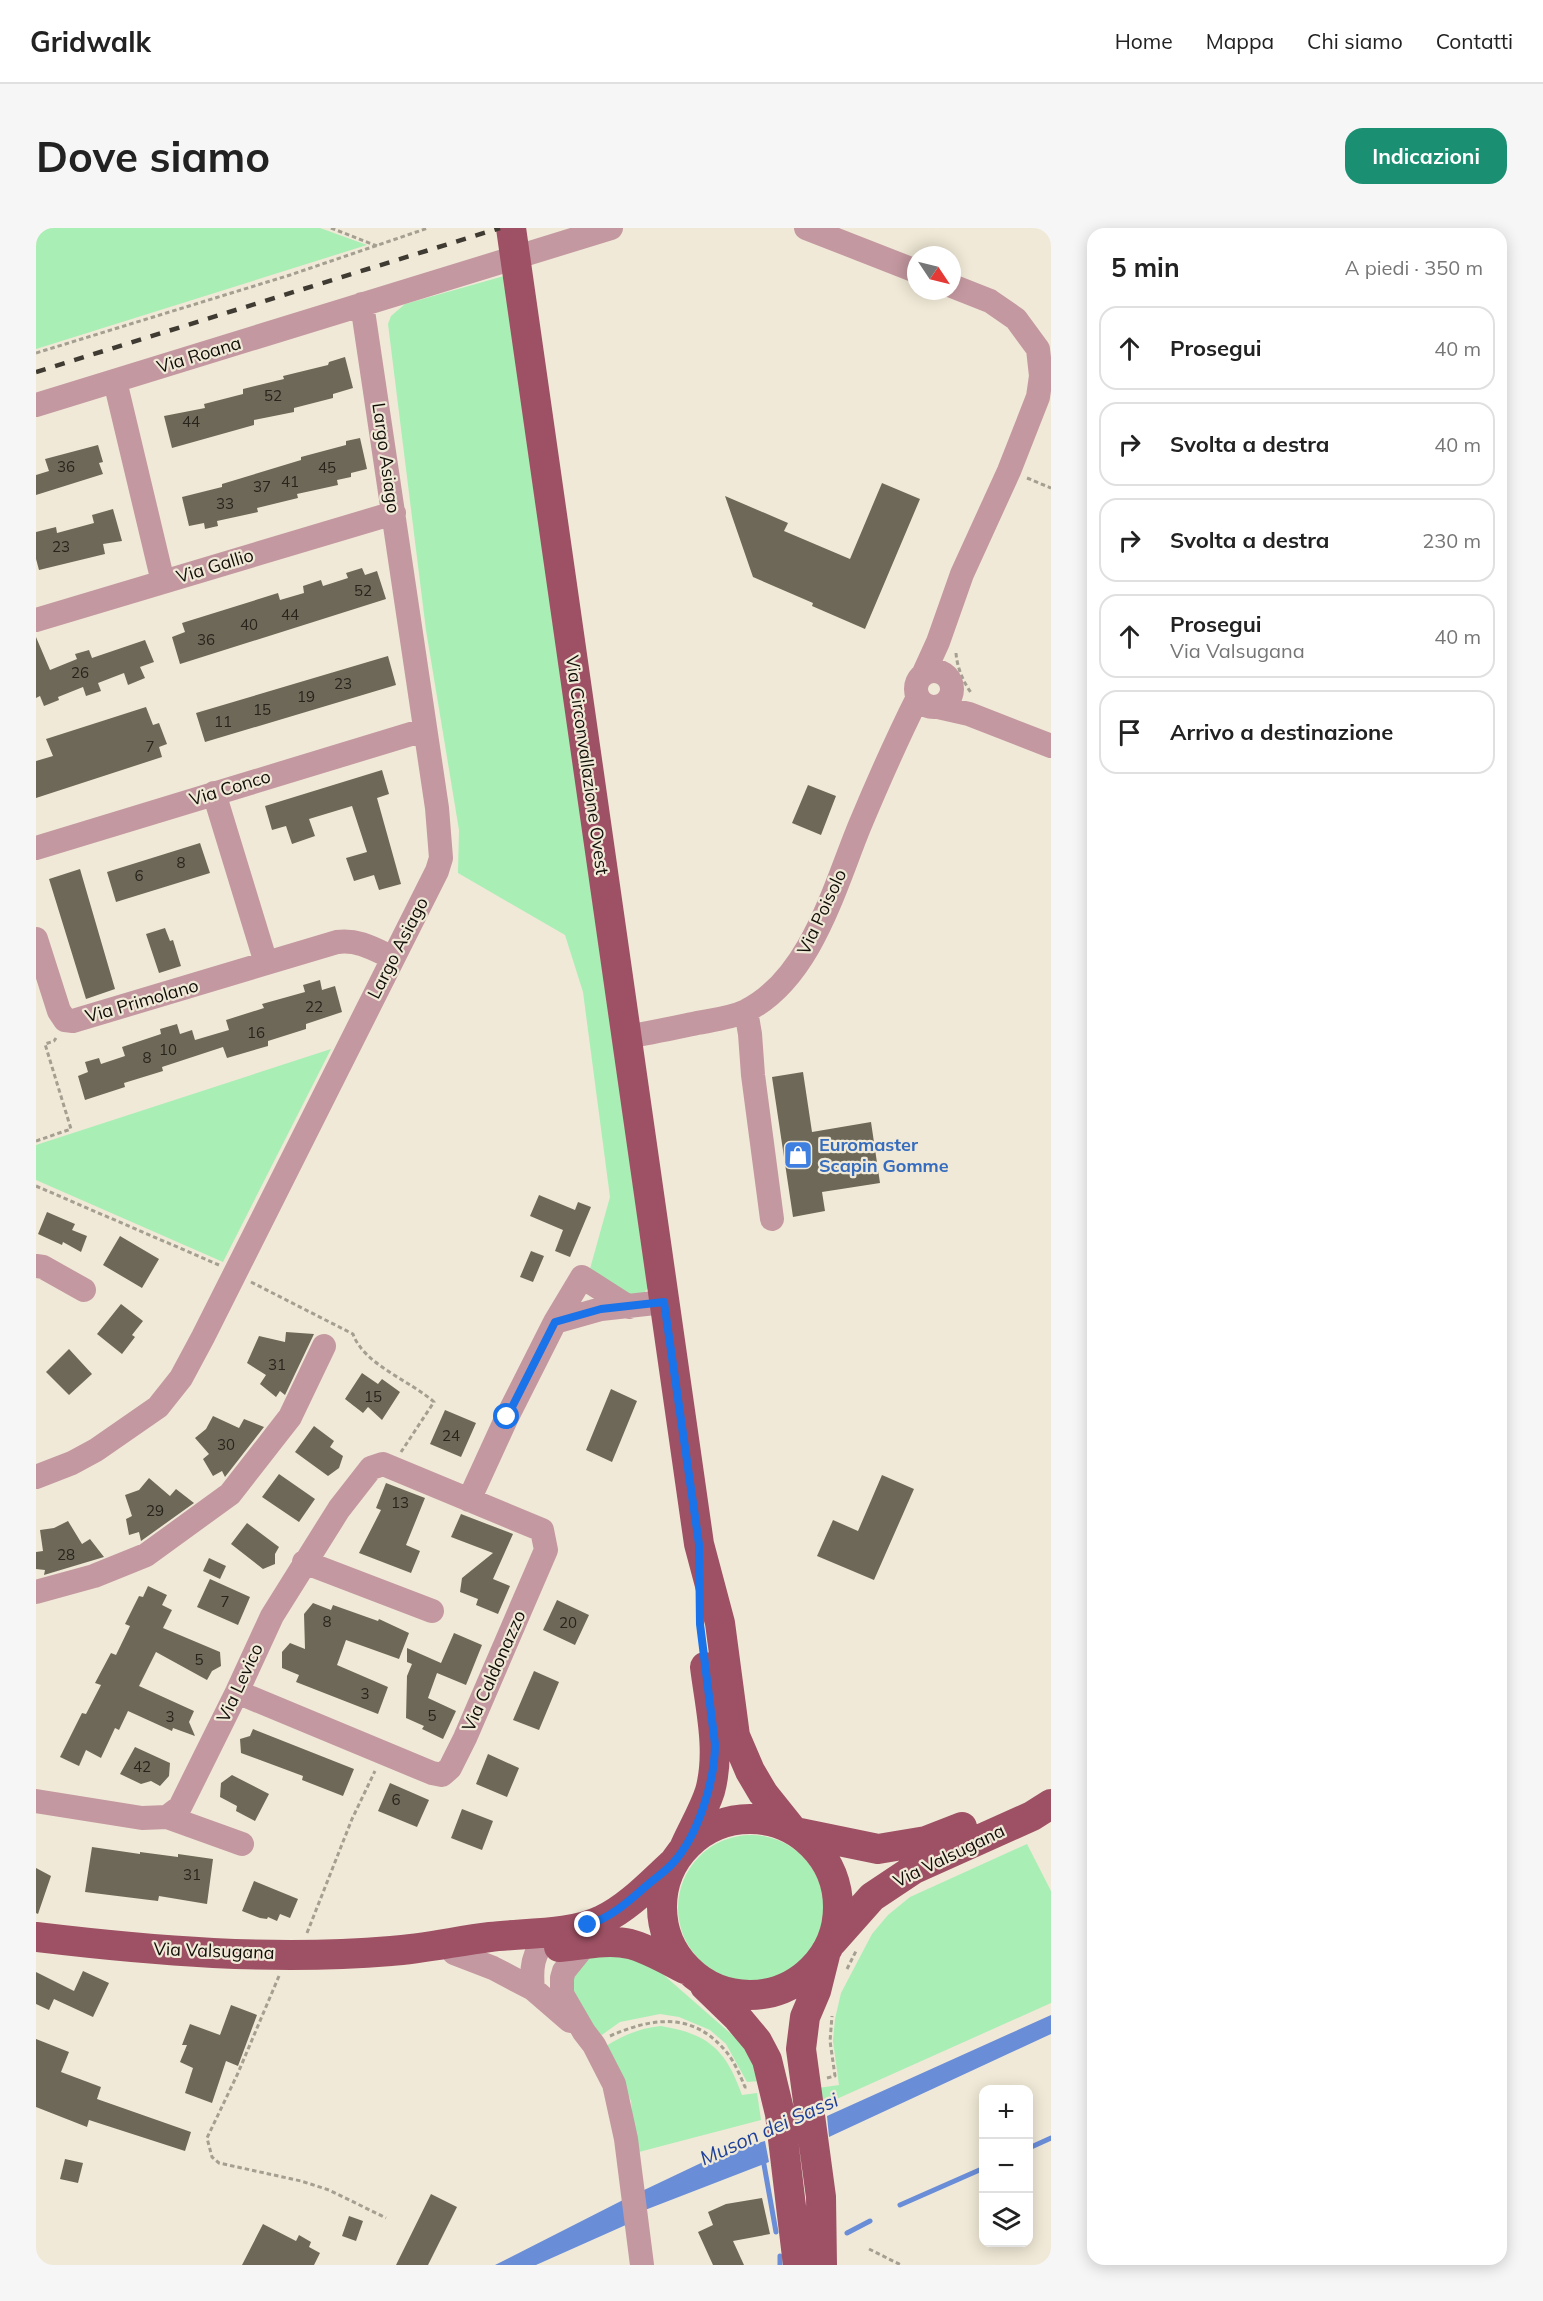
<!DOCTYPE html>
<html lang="it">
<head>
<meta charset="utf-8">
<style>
	:root { --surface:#fff; --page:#f6f6f6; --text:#222; --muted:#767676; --line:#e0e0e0; --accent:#1a8f72 }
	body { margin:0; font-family:Mulish,sans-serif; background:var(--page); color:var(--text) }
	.controls { position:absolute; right:18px; bottom:18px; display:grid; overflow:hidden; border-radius:12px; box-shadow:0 3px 15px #0003 }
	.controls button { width:54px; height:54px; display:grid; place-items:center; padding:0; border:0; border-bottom:2px solid var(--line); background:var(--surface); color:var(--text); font:30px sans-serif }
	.compass { position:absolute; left:871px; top:18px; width:54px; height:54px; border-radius:50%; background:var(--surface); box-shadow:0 3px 15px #0003; rotate:125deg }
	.stop { position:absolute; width:18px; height:18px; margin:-14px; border:4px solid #1a73e8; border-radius:50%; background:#fff }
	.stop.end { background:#1a73e8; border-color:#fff; box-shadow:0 2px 6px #0008 }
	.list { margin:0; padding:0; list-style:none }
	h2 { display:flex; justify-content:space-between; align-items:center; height:78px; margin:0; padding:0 24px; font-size:26px }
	h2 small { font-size:20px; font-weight:400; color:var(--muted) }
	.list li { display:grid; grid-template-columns:39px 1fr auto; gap:18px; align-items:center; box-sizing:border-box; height:84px; margin:0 12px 12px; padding:0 12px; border:2px solid var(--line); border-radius:18px }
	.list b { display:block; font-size:22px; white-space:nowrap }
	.list p { margin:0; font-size:20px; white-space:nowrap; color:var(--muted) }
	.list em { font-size:20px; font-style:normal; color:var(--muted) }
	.icon { flex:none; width:33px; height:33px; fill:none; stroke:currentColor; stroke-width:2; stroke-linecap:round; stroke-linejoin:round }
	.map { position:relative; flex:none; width:1015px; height:2037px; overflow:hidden; border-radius:18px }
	header { display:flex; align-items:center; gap:36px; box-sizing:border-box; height:84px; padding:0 30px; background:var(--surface); border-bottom:2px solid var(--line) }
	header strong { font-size:28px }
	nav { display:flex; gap:33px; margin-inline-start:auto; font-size:21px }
	.intro { display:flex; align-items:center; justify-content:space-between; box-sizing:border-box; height:144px; padding:0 36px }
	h1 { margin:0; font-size:42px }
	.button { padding:15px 27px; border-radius:18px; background:var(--accent); color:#fff; font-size:21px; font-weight:700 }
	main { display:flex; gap:36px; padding:0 36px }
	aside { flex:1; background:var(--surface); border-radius:18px; box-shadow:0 3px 15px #0003 }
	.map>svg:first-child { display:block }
	.green { fill:#a9eeb5 }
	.water { fill:#6a8dd8 }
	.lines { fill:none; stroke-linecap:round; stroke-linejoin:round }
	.stream { stroke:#6a8dd8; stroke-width:5 }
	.building { fill:#6e6858 }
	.path { stroke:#a49f91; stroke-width:3; stroke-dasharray:4.5 3; stroke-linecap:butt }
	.minor { stroke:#c498a0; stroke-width:24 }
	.major { stroke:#9e5164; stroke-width:30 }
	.rail { stroke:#3f3b32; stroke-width:4.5; stroke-dasharray:10 10; stroke-linecap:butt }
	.route { stroke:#1a73e8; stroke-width:8 }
	.labels { text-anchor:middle; stroke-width:4.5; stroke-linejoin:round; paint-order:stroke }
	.number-label { font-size:15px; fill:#28241c }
	.street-label { font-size:18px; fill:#110e08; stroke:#f0e9d7 }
	.shop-label { font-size:18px; font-weight:bold; fill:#366cbe; stroke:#f0e9d7; text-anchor:start }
	.water-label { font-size:20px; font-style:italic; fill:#1e4099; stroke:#f0e9d7 }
</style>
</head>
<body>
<header>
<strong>Gridwalk</strong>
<nav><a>Home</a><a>Mappa</a><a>Chi siamo</a><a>Contatti</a></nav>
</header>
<div class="intro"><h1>Dove siamo</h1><a class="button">Indicazioni</a></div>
<main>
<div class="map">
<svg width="1015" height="2037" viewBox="0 0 1015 2037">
	<rect width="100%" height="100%" fill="#f0e9d7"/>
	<path class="green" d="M0,0H284L331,17L0,121Z
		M468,48L613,1059L601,1073L552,1048L574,969L547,764L529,707L422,645L423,602L390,402L352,96L355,88L369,76Z
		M295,821L187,1034L0,952V917Z
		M642 1680a73 73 0 1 1 146 0a73 73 0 1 1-146 0Z
		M991,1616L1015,1663V1775L785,1878L782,1860L803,1857L797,1813L799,1791L805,1765L836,1706L852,1687L874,1669Z
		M584,1722L622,1742L702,1812L714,1829L724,1853L711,1854L690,1816L674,1802L643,1789L624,1786L584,1794L563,1809L535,1773L534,1749L545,1731Z
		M625,1798C673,1806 690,1822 706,1867L721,1865L725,1892L599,1925L595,1873L570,1818C588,1807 604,1800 625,1798Z"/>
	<path class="water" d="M1015,1787V1806L793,1909L791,1888Z
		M729,1913L733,1934L609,1982L606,1963L686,1925Z
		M589,1971L592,1996L500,2037H459Z"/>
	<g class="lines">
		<path class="stream" d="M993,1920L1015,1910
			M727,1931L740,2004
			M864,1977L948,1940
			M811,2005L834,1993
			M744,2028V2037"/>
	</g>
	<path class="building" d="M309,129L317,160L297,166V170L258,180V184L218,192V197L136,220L128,188L169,180L168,176L207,166V161L248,151L247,148L292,137L293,134Z
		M324,210L331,241L315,245V249L301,252L302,257L261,266L262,270L221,280L222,284L181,293L182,298L169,301L168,295L153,298L146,269L186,259V256L265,232V229L310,217V213Z
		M62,217L67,234L63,235L67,246L0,267V247L13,243L9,231Z
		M846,255L884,271L829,401L776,378L777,375L717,349L689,268L752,295L748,303L814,331Z
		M77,281L86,313L67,316L69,326L3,342L0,331V304L20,299L21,305L58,295L56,287Z
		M326,340L329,347L341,343L350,371L144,436L136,409L149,404L146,395L242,365L244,372L268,365L267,358L285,352L287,358L312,350L310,345Z
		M0,409L14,442L41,431L39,426L53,422L56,430L109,412L118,434L104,439L109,450L92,457L88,445L62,455L65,463L50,468L47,459L22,469L23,472L8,478L4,468L0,470Z
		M352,428L360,457L169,514L160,485Z
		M110,479L117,497L123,495L131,516L123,519L126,529L0,570V533L17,528L10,511Z
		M346,542L353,566L341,570L365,656L343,662L338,647L318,653L310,630L331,624L316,578L273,591L279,608L256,616L250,598L236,602L229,578Z
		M772,557L800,568L785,607L756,595Z
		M164,615L174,645L80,674L71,644Z
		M44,641L79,761L50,771L13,651Z
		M129,700L134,713L137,712L145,738L123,745L110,706Z
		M284,752L286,762L299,758L306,784L270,796V801L232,813V818L191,830L187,819L126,839L127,843L88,855L89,859L49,872L42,848L52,844L49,834L63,830L65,836L89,828L86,819L125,806L124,801L141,796L144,806L156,802L159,812L193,802L190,792L228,780L226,776L269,764L267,757Z
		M767,844L776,904L835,894L844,955L786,964L789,983L757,989L736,849Z
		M503,967L539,982L542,974L555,979L534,1029L519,1023L527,1002L494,988Z
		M11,984L39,996L36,1002L51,1008L45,1024L27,1014L26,1017L2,1006Z
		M84,1008L123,1031L106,1060L67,1037Z
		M495,1023L508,1028L497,1054L484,1049Z
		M85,1076L107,1093L96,1107L99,1109L86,1126L61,1106Z
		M250,1104L278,1106L249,1167L244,1163L240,1169L224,1156L230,1147L211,1135L223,1108L249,1114Z
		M33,1121L56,1146L33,1167L10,1144Z
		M326,1145L342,1156L346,1151L364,1164L346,1192L332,1179L327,1185L309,1171Z
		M575,1161L601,1173L576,1234L550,1222Z
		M409,1182L440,1195L425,1229L394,1216Z
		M177,1188L203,1200L208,1191L228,1199L189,1249L186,1243L177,1248L167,1231L173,1226L159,1210L170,1201Z
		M278,1198L298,1213L294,1219L307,1228L303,1240L292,1248L259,1224Z
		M243,1246L279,1271L263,1294L226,1269Z
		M846,1247L878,1261L838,1352L781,1328L797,1292L822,1303Z
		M113,1250L134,1268L140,1261L158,1275L105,1313L103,1304L93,1307L90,1291L96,1288L89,1267L103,1262Z
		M350,1255L389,1270L370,1317L384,1323L375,1345L323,1325L345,1282L340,1280Z
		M425,1286L477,1306L457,1351L474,1358L462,1386L440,1377L442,1371L424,1364L426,1350L457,1325L415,1309Z
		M32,1293L46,1316L54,1311L68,1329L8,1347L9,1342L0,1341V1324L7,1323L4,1302L18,1300Z
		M211,1295L243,1319L239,1326V1336L227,1341L195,1316Z
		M173,1330L190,1338L184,1351L167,1343Z
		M174,1351L214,1369L202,1397L161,1379Z
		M112,1358L131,1367L126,1377L136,1382L127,1400L184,1424L185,1438L176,1443L171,1452L120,1424L103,1458L158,1483L153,1494L159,1508L137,1500L136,1503L92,1483L83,1502L79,1500L65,1530L50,1522L43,1538L24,1529L46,1485L50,1486L65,1457L59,1455L75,1425L80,1427L94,1398L89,1396L103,1368L107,1369Z
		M521,1372L553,1387L539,1417L507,1402Z
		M277,1375L295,1382L297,1377L342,1393L343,1391L373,1405L363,1431L310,1412L301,1437L352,1459L342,1486L260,1454L263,1447L246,1440V1424L254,1415L269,1421L268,1386Z
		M418,1405L446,1417L430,1457L401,1445L392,1470L420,1483L407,1511L386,1501L388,1498L370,1490L371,1448L376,1436L371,1434V1420L405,1435Z
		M498,1443L523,1454L503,1502L477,1492Z
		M217,1501L318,1541L307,1568L266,1552L267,1548L205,1525L204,1511L214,1508Z
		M99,1519L134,1535L133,1548L124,1558L115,1553L105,1556L84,1546Z
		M452,1526L483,1540L471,1569L440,1556Z
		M196,1547L233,1566L219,1593L200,1583L201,1578L184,1569L185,1555Z
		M354,1555L393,1572L381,1599L342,1583Z
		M426,1581L457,1593L446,1622L415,1610Z
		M56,1619L104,1626V1624L142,1629V1626L177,1631L171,1676L123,1668L122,1673L49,1664Z
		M0,1640L15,1648L2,1686L0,1685Z
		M218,1653L262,1671L254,1690L244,1686L241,1693L232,1689L231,1691L224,1690L206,1683Z
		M47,1743L73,1755L57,1789L18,1771L13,1782L0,1776V1744L38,1763Z
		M195,1777L221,1787L202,1838L190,1833L176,1875L149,1865L157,1840L144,1834L151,1817H146L154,1796L184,1807Z
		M0,1811L33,1824L25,1844L65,1859L61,1871L155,1904L149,1923L53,1892L51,1899L0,1879Z
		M29,1931L47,1935L42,1955L24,1951Z
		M395,1966L421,1979L392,2037H360Z
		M726,1970L734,2006L697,2013L708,2037H677L662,2004L677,1997L672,1984L690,1976Z
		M313,1988L327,1993L320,2013L306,2008Z
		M227,1996L260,2013L263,2007L275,2014L273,2019L284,2025L278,2037H206Z"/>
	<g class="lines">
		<path class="path" d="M295,0L341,18
			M0,125L254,47L392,0
			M991,250L1015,260
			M920,425C921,439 927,454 936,466
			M0,913L35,901L9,816L18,813L20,810
			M0,958L183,1037
			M215,1054L317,1106C328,1137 375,1153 398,1174L365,1224
			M271,1705L316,1591L339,1543
			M811,1741L820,1723
			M243,1748L202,1845L171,1910L176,1929L183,1935L265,1953L293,1962L350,1990
			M574,1808C613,1791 653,1783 686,1819C697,1830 703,1845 709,1859H713
			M791,1850L799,1848L794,1813L796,1788
			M833,2021L865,2037"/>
		<path class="minor" d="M770,0L880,43
			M79,153L127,354
			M0,177L575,0
			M0,392L358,285
			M880 461a18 18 0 1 1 36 0a18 18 0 1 1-36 0Z
			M887,447L902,414L926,346L973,243L1002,169L1005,148L1002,121L980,91L954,73L916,58
			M902,479L933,486L1015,518
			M178,565L230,735
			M0,620L388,502
			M0,711L23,783L29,792L37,793L301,714C322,711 338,721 357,730
			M710,783L714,806L717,847L736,991
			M590,809C614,805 637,800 661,795C677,792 695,790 710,783C775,750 798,660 824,597C842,554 861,511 882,469
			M0,1038L7,1039L48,1062
			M519,1094L546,1049L593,1079
			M0,1249L36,1235L60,1222L122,1179L145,1150L167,1109L401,643L405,630L401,580L326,76
			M433,1272L471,1189L519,1094L565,1081L628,1074
			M268,1334L396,1383
			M0,1364L58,1348L110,1327L194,1266L254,1189L288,1118
			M0,1573L106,1590L131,1589L144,1579L201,1464L236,1388L303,1281L335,1240L347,1236L506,1302L510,1322L429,1510L414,1540L406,1547L396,1545L201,1464
			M131,1589L206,1616
			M549,1717L528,1743L526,1750V1766L548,1804L558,1817L578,1856L590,1911L606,2037
			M418,1725L457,1740L497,1761L534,1793
			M497,1761C495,1742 496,1723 512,1711L532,1710"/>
		<path class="major" d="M475,0L663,1316L684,1395L699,1508L714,1543L727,1565L755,1600
			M626 1679a88 88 0 1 1 176 0a88 88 0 1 1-176 0Z
			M764,1605L842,1621L890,1613L926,1599
			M649,1618C657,1600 668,1582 674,1563C685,1523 674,1479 669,1439
			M0,1709C117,1723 237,1733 355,1723C388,1721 421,1713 454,1709C487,1705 536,1707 566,1692C593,1679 615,1655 637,1635
			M796,1714L836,1669L878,1641L996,1588L1015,1576
			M523,1719C545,1717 572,1711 594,1716C613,1721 631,1732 649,1741
			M669,1758L701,1789L721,1813L731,1832L744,1886L762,2037
			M786,2037L785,1969L765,1821L769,1789L780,1763L789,1727"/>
		<path class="rail" d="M0,144L464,0"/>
	</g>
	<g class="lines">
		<path class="route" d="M471,1189L519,1094L565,1081L628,1074L663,1316L664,1396L679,1516C679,1553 662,1608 637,1635C629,1644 618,1651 609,1659C591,1675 575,1689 552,1697"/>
	</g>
	<defs>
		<g id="shop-square" transform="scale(1.5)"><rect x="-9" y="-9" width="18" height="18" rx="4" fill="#3f7fe0" stroke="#f0e9d7"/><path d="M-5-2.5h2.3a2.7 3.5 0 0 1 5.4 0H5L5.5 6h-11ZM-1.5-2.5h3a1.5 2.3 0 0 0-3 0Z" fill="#fff"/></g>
	</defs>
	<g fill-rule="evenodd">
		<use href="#shop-square" x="762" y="927"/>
	</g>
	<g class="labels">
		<g class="number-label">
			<text x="237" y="173">52</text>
			<text x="155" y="199">44</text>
			<text x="30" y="244">36</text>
			<text x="291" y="245">45</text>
			<text x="254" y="259">41</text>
			<text x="226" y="264">37</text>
			<text x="189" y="281">33</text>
			<text x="25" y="324">23</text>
			<text x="327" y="368">52</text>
			<text x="254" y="392">44</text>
			<text x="213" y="402">40</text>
			<text x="170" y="417">36</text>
			<text x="44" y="450">26</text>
			<text x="307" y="461">23</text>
			<text x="270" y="474">19</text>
			<text x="226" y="487">15</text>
			<text x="187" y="499">11</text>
			<text x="114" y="524">7</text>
			<text x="145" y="640">8</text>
			<text x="103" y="653">6</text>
			<text x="278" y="784">22</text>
			<text x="220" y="810">16</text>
			<text x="132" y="827">10</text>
			<text x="111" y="835">8</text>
			<text x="241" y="1142">31</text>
			<text x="337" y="1174">15</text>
			<text x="415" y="1213">24</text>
			<text x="190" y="1222">30</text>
			<text x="364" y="1280">13</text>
			<text x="119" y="1288">29</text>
			<text x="30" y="1332">28</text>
			<text x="189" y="1379">7</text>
			<text x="291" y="1399">8</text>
			<text x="532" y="1400">20</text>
			<text x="163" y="1437">5</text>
			<text x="329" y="1471">3</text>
			<text x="396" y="1493">5</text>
			<text x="134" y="1494">3</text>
			<text x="106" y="1544">42</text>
			<text x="360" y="1577">6</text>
			<text x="156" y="1652">31</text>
		</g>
		<g class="street-label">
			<text transform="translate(163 127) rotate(-17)" y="6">Via Roana</text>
			<text transform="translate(350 230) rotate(82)" y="6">Largo Asiago</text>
			<text transform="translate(179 338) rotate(-17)" y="6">Via Gallio</text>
			<text transform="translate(551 537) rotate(82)" y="6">Via Circonvallazione Ovest</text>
			<text transform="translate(194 560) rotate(-17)" y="6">Via Conco</text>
			<text transform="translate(786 684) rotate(-65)" y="6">Via Poisolo</text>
			<text transform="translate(362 720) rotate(-63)" y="6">Largo Asiago</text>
			<text transform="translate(106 773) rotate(-16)" y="6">Via Primolano</text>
			<text transform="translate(458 1443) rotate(-66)" y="6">Via Caldonazzo</text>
			<text transform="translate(204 1455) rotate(-65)" y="6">Via Levico</text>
			<text transform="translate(913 1628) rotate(-26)" y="6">Via Valsugana</text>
			<text transform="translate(178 1723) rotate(2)" y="6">Via Valsugana</text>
		</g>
		<g class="shop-label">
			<text x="783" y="923">Euromaster<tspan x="783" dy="21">Scapin Gomme</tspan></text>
		</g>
		<g class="water-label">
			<text transform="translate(733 1901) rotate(-24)" y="7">Muson dei Sassi</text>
		</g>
	</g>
</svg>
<div class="controls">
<button>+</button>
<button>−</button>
<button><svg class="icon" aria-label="layers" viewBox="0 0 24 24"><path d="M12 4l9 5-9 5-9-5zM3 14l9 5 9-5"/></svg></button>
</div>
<svg class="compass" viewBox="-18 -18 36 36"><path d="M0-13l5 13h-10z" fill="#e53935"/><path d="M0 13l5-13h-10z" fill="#767676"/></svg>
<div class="stop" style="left:471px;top:1189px"></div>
<div class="stop end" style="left:552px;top:1697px"></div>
</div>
<aside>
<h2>5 min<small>A piedi · 350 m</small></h2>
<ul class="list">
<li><svg class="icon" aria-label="ahead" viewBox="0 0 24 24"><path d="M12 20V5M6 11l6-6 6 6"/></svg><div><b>Prosegui</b></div><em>40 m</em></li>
<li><svg class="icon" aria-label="right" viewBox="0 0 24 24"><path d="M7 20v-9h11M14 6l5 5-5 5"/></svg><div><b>Svolta a destra</b></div><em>40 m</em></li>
<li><svg class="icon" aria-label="right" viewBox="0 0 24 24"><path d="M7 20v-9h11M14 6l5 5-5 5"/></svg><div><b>Svolta a destra</b></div><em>230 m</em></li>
<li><svg class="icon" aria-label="ahead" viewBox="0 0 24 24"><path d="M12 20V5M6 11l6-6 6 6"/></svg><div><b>Prosegui</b><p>Via Valsugana</p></div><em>40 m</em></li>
<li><svg class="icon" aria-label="arrive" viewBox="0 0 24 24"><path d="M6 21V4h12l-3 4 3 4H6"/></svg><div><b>Arrivo a destinazione</b></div></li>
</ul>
</aside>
</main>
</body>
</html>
